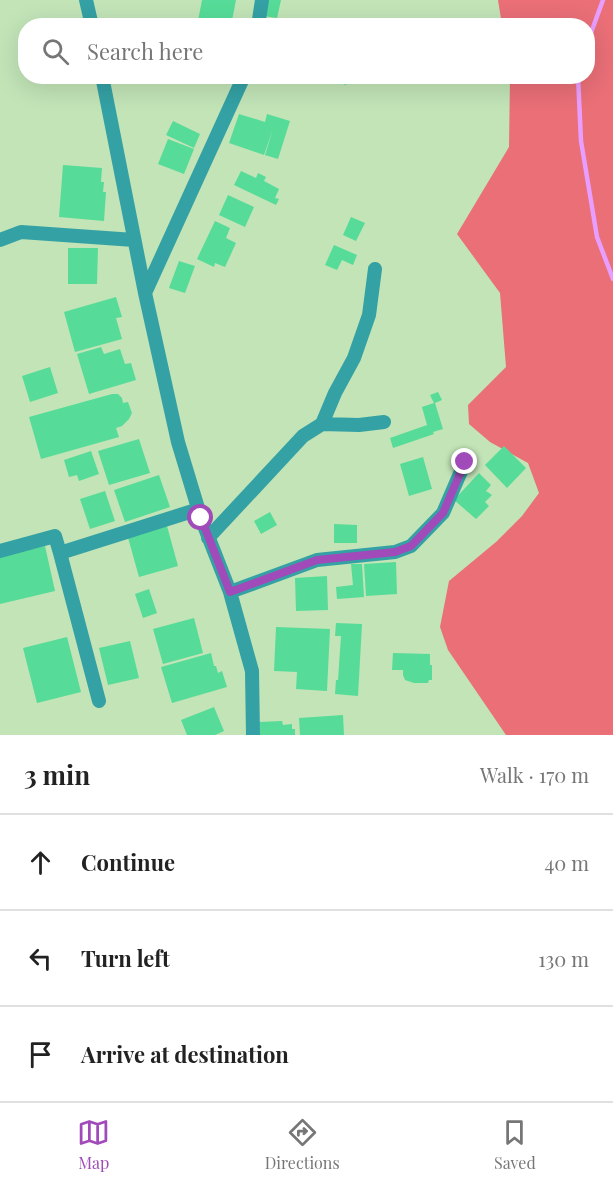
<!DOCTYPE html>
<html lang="en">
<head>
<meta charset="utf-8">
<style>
	:root { --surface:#fff; --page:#f2f2f2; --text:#222; --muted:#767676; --line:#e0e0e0; --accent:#a04bb9 }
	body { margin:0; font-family:"Playfair Display",serif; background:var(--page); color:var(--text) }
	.stop { position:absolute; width:18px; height:18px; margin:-14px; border:4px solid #a04bb9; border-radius:50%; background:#fff }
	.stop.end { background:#a04bb9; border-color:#fff; box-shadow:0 2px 6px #0008 }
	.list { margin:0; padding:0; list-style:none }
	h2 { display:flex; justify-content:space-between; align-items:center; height:78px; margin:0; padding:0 24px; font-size:26px }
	h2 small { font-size:20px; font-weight:400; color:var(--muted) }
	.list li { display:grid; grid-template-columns:39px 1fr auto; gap:18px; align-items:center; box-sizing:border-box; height:96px; padding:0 24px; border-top:2px solid var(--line) }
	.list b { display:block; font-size:22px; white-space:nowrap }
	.list em { font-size:20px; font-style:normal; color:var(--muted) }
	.icon { flex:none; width:33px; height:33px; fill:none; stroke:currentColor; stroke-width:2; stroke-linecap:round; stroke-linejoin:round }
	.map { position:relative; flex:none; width:613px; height:735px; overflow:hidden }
	.search { position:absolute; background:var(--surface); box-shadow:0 6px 24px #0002; left:18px; right:18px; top:18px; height:66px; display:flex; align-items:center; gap:15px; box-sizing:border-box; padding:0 21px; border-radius:24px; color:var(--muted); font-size:22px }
	.sheet { height:366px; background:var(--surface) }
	nav { display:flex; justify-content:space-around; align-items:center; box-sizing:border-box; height:84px; border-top:2px solid var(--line); background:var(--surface); font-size:16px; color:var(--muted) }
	nav a { display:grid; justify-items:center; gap:3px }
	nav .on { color:var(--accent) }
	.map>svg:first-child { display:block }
	.forest { fill:#ea6f77 }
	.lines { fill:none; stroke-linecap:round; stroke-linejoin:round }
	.stream { stroke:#e89efe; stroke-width:4.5 }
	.building { fill:#56dc98 }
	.minor { stroke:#34a1a4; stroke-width:14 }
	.route { stroke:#a04bb9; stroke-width:8 }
</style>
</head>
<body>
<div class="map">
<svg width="613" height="735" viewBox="0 0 613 735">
	<rect width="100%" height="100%" fill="#c2e4b7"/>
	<path class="forest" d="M498,0H613V735H506L448,650L440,627L449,581L496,542L522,516L539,493L528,463L490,442L469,424L468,405L506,367L500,293L457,234L509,147L510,77L588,76V26L502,25Z"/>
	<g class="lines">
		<path class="stream" d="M588,41L603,0
			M578,76L581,141L597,237L613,279"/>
	</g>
	<path class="building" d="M202,0H236L231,26H197Z
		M267,0H281L277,18L264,16Z
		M319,76H349L346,85Z
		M239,114L265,122L267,114L290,121L278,159L265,155L273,129L264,155L229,143Z
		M173,121L200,134L194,148L166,135Z
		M168,139L194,149L184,174L158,164Z
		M63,165L102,168L101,182H104L103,192H106L104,221L59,217Z
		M241,171L256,178L258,173L266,177L264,181L279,189L275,198L279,199L276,205L234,185Z
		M228,195L254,207L245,227L219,215Z
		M351,217L365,223L356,241L343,235Z
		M215,221L230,228L226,238L236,243L225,267L215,263L214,267L197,259Z
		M334,245L357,255L353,265L342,260L337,270L325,265Z
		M68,248H98L97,284H68Z
		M179,261L195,266L185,293L169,288Z
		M116,297L122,317L116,318L122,339L75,352L64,312Z
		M101,347L104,354L120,349L125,364L131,363L136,380L89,394L77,354Z
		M50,367L58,393L30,402L22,376Z
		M438,392L442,400L435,403L443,429L433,432L434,434L393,448L390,438L427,425L422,407L434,403L430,395Z
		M112,394H118L122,398L123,403L128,402L132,413L129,419L122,426L116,428L119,437L41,459L29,417Z
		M139,439L150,473L109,485L98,451Z
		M504,446L526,468L507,488L485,465Z
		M91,451L99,474L79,481L77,475L69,477L64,460Z
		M423,457L432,489L409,496L400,464Z
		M479,473L491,485L486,491L492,495L485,502L489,506L476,519L454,500Z
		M159,475L170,507L125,522L114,490Z
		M105,491L115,521L90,529L80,499Z
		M270,512L277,525L261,534L254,521Z
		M334,524L357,525V543H334Z
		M167,526L178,566L139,577L127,534Z
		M45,546L55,591L0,604V556Z
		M396,562L397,594L366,596L364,564Z
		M351,564H362L364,597L337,599L336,587L353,585Z
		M327,576L328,610L296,611L295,578Z
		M149,589L157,613L143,618L135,594Z
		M194,618L203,653L163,664L153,629Z
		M336,623L362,624L358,696L335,694L336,680H338L341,636H335Z
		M276,627L330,629L327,691L296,689L297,672L274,671Z
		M67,637L81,692L37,703L23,648Z
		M130,641L139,678L108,685L99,648Z
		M211,653L214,666H216L218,673L222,671L227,687L172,703L161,667Z
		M393,653L430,654V665H432V680H429L428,683H414L405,680L403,675V670H392Z
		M214,707L224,731L215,735H187L181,720Z
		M343,715L344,735H300L299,718Z
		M282,721L283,725L292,724V729H295V735H260L259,722Z"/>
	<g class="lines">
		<path class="minor" d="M86,0L92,26
			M258,26L262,0
			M102,76L145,293L178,442L201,518L230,592L252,671L253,735
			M0,240L21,232L134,240
			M145,293L244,76
			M322,424L335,393L354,358L369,315L375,269
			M208,538L303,436L322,424L359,425L384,422
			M0,551L55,536L60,553L199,509
			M60,553L99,701
			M230,592L317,560L395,552L411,546L443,513L465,462"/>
	</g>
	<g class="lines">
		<path class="route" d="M201,518L230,592L317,560L395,552L411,546L443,513L465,462"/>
	</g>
</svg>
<div class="stop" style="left:201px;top:518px"></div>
<div class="stop end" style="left:465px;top:462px"></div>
<div class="search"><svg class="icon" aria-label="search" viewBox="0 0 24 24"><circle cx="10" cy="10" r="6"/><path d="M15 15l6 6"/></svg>Search here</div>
</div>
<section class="sheet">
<h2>3 min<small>Walk · 170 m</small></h2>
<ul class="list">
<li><svg class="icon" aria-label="ahead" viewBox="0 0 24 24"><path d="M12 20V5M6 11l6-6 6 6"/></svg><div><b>Continue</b></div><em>40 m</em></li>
<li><svg class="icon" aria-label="left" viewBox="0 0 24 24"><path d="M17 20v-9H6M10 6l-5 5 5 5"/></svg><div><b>Turn left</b></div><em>130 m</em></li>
<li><svg class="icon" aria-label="arrive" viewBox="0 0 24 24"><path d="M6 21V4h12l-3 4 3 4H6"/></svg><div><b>Arrive at destination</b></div></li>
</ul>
</section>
<nav>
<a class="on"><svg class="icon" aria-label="map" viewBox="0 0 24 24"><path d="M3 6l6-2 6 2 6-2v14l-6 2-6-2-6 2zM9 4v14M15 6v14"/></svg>Map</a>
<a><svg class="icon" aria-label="directions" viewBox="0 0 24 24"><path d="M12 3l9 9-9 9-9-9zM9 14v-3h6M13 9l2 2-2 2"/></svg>Directions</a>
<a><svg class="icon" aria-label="saved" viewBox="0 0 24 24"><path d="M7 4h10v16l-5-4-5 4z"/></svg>Saved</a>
</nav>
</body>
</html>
